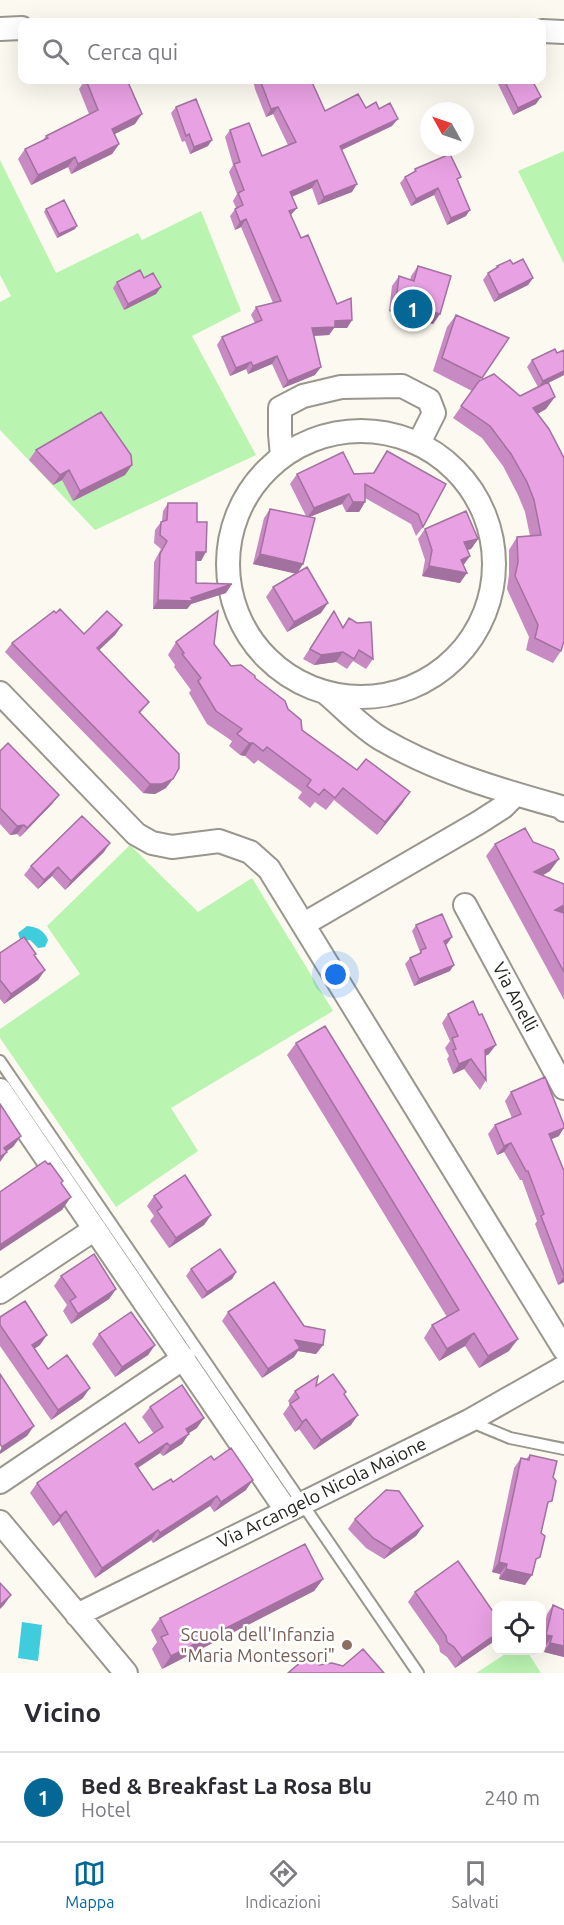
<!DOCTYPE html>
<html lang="it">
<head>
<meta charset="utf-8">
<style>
	:root { --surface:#fff; --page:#f2f2f3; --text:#2b2b33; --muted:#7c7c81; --line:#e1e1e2; --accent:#056796 }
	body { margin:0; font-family:Ubuntu,sans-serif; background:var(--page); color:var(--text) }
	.controls { position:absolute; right:18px; bottom:18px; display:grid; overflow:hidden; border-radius:12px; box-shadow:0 6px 24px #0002 }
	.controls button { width:54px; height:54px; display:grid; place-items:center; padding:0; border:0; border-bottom:2px solid var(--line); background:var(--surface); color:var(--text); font:30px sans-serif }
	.compass { position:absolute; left:420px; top:102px; width:54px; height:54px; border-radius:50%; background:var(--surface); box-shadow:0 6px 24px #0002; rotate:310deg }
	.you { position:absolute; left:336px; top:975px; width:21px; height:21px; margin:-15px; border:4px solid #fff; border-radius:50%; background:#1a73e8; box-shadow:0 0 0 9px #1a73e833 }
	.badge { display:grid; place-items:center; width:39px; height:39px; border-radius:50%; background:var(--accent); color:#fff; font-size:20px; font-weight:700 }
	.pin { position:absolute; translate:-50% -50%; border:3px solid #fff; box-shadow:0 2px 6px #0006 }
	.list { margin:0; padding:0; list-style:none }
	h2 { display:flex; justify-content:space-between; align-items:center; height:78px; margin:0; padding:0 24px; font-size:26px }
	h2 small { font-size:20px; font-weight:400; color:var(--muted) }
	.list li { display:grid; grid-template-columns:39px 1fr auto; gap:18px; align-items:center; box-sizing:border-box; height:90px; padding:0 24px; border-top:2px solid var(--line) }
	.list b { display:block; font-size:22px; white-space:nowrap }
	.list p { margin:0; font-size:20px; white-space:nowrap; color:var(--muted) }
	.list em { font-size:20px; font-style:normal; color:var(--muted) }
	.icon { flex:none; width:33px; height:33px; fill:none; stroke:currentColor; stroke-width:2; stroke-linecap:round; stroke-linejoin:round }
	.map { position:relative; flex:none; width:564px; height:1673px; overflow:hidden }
	.search { position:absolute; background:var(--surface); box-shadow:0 6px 24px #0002; left:18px; right:18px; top:18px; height:66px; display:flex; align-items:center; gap:15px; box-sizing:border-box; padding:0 21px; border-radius:12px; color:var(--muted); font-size:22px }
	.sheet { height:168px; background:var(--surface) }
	nav { display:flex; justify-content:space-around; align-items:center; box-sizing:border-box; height:84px; border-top:2px solid var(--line); background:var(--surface); font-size:16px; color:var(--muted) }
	nav a { display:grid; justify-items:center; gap:3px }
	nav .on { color:var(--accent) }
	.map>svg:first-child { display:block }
	.green { fill:#baf4b1 }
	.water { fill:#3fccdc }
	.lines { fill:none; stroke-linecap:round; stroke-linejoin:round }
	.lane-casing { stroke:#98968d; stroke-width:14 }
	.street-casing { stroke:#98968d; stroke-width:26 }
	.lane { stroke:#fff; stroke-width:10 }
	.street { stroke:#fff; stroke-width:22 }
	.wall { fill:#c88ac3 }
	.shaded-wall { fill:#a2719f }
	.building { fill:#e8a1e3; stroke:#a2719f; stroke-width:1.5 }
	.education-dot { fill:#8d6e63; stroke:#fff; stroke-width:2 }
	.labels { text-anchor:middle; stroke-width:5; stroke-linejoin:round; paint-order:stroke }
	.street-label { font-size:18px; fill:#22221e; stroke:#fff }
	.education-label { font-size:18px; fill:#785e54; stroke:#fff; text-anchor:end }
</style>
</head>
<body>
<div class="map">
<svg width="564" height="1673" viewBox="0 0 564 1673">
	<rect width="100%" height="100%" fill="#fcfaf0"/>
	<path class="green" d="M564,151V264L518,171Z
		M0,160L56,273L138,233L142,240L201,211L241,311L192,336L256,455L95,530L0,430V302L11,296L0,275Z
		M130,845L198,912L252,878L333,1011L171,1108L198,1151L116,1207L0,1038V1029L80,974L47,926Z
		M510,1651H527L541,1673H476Z"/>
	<path class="water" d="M27,926C37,927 44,930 48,940L45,947L38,948L30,940L23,941L20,939L18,933Z
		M22,1622L42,1625L38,1661L18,1658Z"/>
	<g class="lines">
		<g class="lane-casing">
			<path id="lane" d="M0,1061L418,1673
				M469,1421L510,1438L564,1449"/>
		</g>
		<g class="street-casing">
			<path id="street" d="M0,29L22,28
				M542,31L564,32
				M228 564a133 133 0 1 1 266 0a133 133 0 1 1-266 0Z
				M282,456L280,434V408L303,396L341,387L402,386L429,400L434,413L419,443
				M0,693L136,834L152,843L172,847L219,841L250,852L269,869L564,1349
				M326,693C344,708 363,729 383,740C438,772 500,790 561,807L564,810
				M465,905L564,1088
				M304,924L478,823L503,807L516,794
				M0,1090L286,1510
				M0,1292L95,1229
				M0,1482L184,1358
				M0,1522L126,1673
				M77,1615L469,1421L564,1367"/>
		</g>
		<use href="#lane" class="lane"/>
		<use href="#street" class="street"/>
	</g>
	<path class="wall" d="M85,80H127L135,124L114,134L119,144L112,154L71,174L68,167L31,185L18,159L25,149L43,140L46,136L89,114L79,89Z
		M253,80H311L325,111L366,108L379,109L392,126L342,150L352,192L318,205L312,188L292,196L291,216L301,238L337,304L352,320L347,328H334L329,335L314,336L315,375L283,388L272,364L248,374L246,369L230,376L217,345L222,337L255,323L251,315L256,307L273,303L241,227L235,230L230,216L236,208L233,201L237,194L229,172L233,165L225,137L230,130L262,156L288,145L273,114L266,117L255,89Z
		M496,80H532L536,104L513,115Z
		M176,107L208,146L190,154L185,141L182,142L171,113Z
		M415,169L458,182L466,216L447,225L434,195L411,206L400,183L405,177L413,173Z
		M46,209L75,229L57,238L44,212Z
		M513,264L533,278L528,285L494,302L483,280L488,273L495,269L497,266Z
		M418,266L440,314L433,324L389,311L392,286L399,276L410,280L411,276Z
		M144,278L161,287L156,294L124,310L113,288L117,282Z
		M456,315L509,338L480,380L520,396L538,387L527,367L532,360L564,375L548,383L546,409L537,414L561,651L553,663L526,650L529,637L507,589L509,574V550L517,537L530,536L525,512L518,495L503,466L482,438L453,418L472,391L433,371L447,327Z
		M36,450L132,465L125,475L73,501L62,480L53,485L29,460Z
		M387,451L446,484L423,527L416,536L411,524L365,498V502L359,512H346L342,504L309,517L298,572L321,613L287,632L266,597L273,587L295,573L253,564L264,518L270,509L306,516L290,484L297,474L373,473Z
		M168,503L197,522L201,561H196V583L226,593L191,604L187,609H153L154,562L161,549L154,543L155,530L161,522L162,521L163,511Z
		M425,529L478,539L471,549L467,550L460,583L422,576L425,560L418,539Z
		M334,611L343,627L349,618L373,659L366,669L353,661L347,669L336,662L314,665L303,659Z
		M122,625L115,635L99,650L149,702L140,713L166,788L155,794L143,793L5,652L12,643L84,634Z
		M176,642L214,644L231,666L255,678L288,709L302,730L357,770L410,792L401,805L377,835L334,800L326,810L315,802L310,808L298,798L302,792L258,760L254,764L245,756L240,755L229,746L232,741L207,724L189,693L191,690L174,667L175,665L168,655Z
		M0,751L59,795L52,804L20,837L17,834L10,835L0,824Z
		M495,844L550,871L542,876L564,884V912L563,913H564V1000L486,856Z
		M104,852L65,890L52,876L38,889L24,875L31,866Z
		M416,925L452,937L446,945L450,971L414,986L405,964L410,958L418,955L420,952L412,931Z
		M0,953L34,956L45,970L38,980L4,1004L0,999Z
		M448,1014L489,1054L485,1056L486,1080L480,1090L464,1069L453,1074L447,1059L449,1056L445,1048L450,1041L442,1023Z
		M296,1043L509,1351L479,1368L465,1346L439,1361L424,1338L432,1325L447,1317L287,1055Z
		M511,1092L559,1136L551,1139L564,1171V1282L558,1285L535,1224L537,1221L522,1180H520L504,1152L497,1155L488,1134L495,1125L512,1118L505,1101Z
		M154,1196L211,1215L204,1225L169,1248L150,1221L154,1216L147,1206Z
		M191,1269L236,1272L232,1279L202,1299L186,1276Z
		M61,1276L116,1289L109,1299L71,1324L63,1311L67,1305L54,1286Z
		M228,1312L304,1326L323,1345L316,1354L298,1351L294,1357L262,1378L222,1321Z
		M0,1317L40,1345L34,1349L48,1369L83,1398L51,1420L0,1346Z
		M99,1334L155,1345L148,1355L115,1377L92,1344Z
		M316,1386L344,1394L351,1425L314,1450L299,1429L295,1432L283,1414L290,1404L288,1401L295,1391Z
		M150,1407L197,1428L189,1433L182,1444L163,1456L160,1453L138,1468L153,1490L173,1482L214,1460L246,1490L214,1512L210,1506L153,1543L151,1540L95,1578L59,1521L53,1526L30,1493L37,1483L139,1443L154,1434L142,1417Z
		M530,1455L546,1509L534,1565L525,1585L499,1579L500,1574L492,1572L514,1468L521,1458L526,1459Z
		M355,1519L423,1526L416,1536L384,1559L366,1548L348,1529Z
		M323,1579L314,1591L162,1669L152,1649L157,1642L151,1630L160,1618Z
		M415,1592L496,1616V1640L455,1668L447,1657L440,1652L439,1646L408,1602Z
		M553,1605L564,1657L544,1652L546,1645L542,1644V1637L547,1614Z"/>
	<path class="shaded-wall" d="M541,97L536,104L513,115L518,108Z
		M278,107L273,114L266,117L271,109Z
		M142,114L135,124L105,139L112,129Z
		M398,119L392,126L335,153L340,146Z
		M212,140L208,146L190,154L194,147Z
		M119,144L112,154L71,174L78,164Z
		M75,157L68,167L31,185L38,175Z
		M317,180L312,188L285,200L290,192Z
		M357,184L352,192L318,205L324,197Z
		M438,188L434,195L411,206L416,199Z
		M297,208L291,215L289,211Z
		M470,210L466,216L447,225L451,218Z
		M246,219L241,227L235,230L240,222Z
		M77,226L75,229L57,238L59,234Z
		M533,278L528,285L494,302L499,295Z
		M161,287L156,294L124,310L128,304Z
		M396,301L440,314L433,324L389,311Z
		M352,320L347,328H334L329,335L307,336L312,328L335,321Z
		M277,356L272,364L248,374L253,366Z
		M251,362L246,369L230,376L236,368Z
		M321,367L315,375L283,388L288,381Z
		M564,371V375L538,388L543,381Z
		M555,397L546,409L525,421L533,408Z
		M132,465L125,475L73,501L80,491Z
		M69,470L62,480L53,485L60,475Z
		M349,494L342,504L307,518L314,508Z
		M353,502H365L359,512H346Z
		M478,539L471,549L457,552L464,542Z
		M196,552H206L201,561H191Z
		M260,554L303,564L297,574L253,564Z
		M470,556L463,566L461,560Z
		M429,566L467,573L460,583L422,576Z
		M232,584L226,593L191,604L187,609H153L158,600L191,598Z
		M328,603L321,613L287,632L294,622Z
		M122,625L115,635L91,658L97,648Z
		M343,652L336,662L314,665L321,655Z
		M249,743H253L245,756L240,755Z
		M173,779L166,788L155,794L143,793L150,784Z
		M410,792L401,805L377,835L385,822Z
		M59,795L52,804L20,837L27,828Z
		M24,825L17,834L10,835L17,826Z
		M110,843L104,852L65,890L71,881Z
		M559,859L550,871L525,885L534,872Z
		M58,867L52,876L38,889L44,880Z
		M564,905V912L546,922L555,910Z
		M452,937L447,944L439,947L444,941Z
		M454,965L450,971L414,986L419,979Z
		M45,970L38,980L4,1004L11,994Z
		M496,1045L489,1054L479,1059L485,1050Z
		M471,1059L464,1069L453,1074L459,1064Z
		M564,1128L559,1136L543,1143L549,1134Z
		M21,1136L13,1147L0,1156L4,1148Z
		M511,1143L504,1152L497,1155L504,1146Z
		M7,1152L0,1162V1157Z
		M71,1197L62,1210L0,1251V1245Z
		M211,1215L204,1225L169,1248L176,1238Z
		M236,1272L232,1279L202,1299L207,1292Z
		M564,1276V1282L558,1285Z
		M116,1289L109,1299L71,1324L78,1314Z
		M474,1333L465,1346L439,1361L447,1349Z
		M47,1335L40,1345L25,1355L32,1345Z
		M518,1339L509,1351L479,1368L488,1356Z
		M295,1340L323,1345L316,1354L298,1351L294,1357L262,1378L268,1369Z
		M155,1345L148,1355L115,1377L122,1367Z
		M90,1388L83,1398L51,1420L58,1410Z
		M358,1415L351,1425L314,1450L321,1440Z
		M204,1418L197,1428L179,1439L186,1429Z
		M306,1419L299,1429L295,1432L302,1422Z
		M34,1426L27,1436L0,1454V1451L2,1447Z
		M189,1434L182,1444L163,1456L170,1446Z
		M167,1443L160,1453L128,1474L135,1464Z
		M253,1480L246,1490L214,1512L221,1502Z
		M217,1496L210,1506L153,1543L160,1533Z
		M66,1511L59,1521L53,1526L60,1516Z
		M423,1526L416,1536L384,1559L391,1549Z
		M158,1530L151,1540L95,1578L102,1568Z
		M499,1562L507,1564L500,1574L492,1572Z
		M506,1569L532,1575L525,1585L499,1579Z
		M323,1579L314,1591L162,1669L171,1656Z
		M11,1595L4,1605L0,1609V1605Z
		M496,1634V1640L455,1668L462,1658Z
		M546,1635L552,1636L546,1645L542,1644V1641Z
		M550,1643L564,1646V1657L544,1652Z"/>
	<path class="building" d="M86,80H127L142,114L112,129L119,144L78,164L75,157L38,175L25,149L48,138L46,136L98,110Z
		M260,80H311L325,111L358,94L366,108L376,102L379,109L390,103L398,119L340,146L357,184L324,197L317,180L290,192L297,208L289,211L301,238L308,235L337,304L351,298L352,320L335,321V327L312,328L321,367L288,381L277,356L253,366L251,362L236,368L222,337L262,320L256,307L281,301L246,219L240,222L235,209L243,205L238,193L244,190L234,164L240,162L230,130L249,123L262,156L296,142L278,107L271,109Z
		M504,80H532L541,97L518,108Z
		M196,99L212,140L194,147L189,134L186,136L176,107Z
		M450,154L461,177L457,179L470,210L451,218L438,188L416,199L405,177L416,171L415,169Z
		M64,200L77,226L59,234L46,209Z
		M523,259L533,278L499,295L488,273L498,267L497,266L510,260L513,264Z
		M418,266L451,276L440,314L396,301L399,276L414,281Z
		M140,270L144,278L153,273L161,287L128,304L117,282Z
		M456,315L509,338L482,378L442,358Z
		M555,349L557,353L564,350V371L543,381L532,360Z
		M494,374L520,396L548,382L555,397L533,408L549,429L564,458V641L561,651L535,638L538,625L515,576L518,562L517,537L541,535L534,500L527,482L511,454L490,426L461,406L479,381Z
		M101,412L131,455L132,465L80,491L69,470L60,475L36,450Z
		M387,451L446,484L423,527L418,514L365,484V502H353L349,494L314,508L297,474L343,452L354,474L374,473Z
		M168,503H197V522H207L206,552H196V583L232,584L191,598L193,601L158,600L160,554L167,541L160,535L161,522L167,520Z
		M270,509L315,518L303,564L260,554Z
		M466,511L478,539L464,542L470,556L461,560L467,573L429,566L432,550L425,529Z
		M307,567L328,603L294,622L273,587Z
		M60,609L84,634L107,611L122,625L97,648L149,702L139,712L179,754V768L173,779L162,784H150L12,643L54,611L56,613Z
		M218,611L214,644L231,666L241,665L255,676V678L285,701L288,709L301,720L302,730L357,770L366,759L410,792L385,822L343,788L335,798L324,789L319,795L307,786L311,780L267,747L263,751L253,743H249L237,734L242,729L216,711L198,681L201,678L182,654L184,653L176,642Z
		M334,611L343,628L349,618L357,623L371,622L373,659L359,650L354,659L343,652L321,655L310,649Z
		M8,743L59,795L27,828L24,825L17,826L0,808V751Z
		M82,816L110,843L71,881L58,867L44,880L31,866Z
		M525,828L533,842L554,850L559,859L534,872L564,884V905L555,910L564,913V972L495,844Z
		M442,914L452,937L444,941L454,965L419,979L410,958L421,953V950L426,948L416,925Z
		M24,937L36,954L34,955L45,970L11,994L0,980V953Z
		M473,1001L479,1015L482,1014L496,1045L485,1050L486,1080L471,1059L459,1064L453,1050L456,1049L452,1038L458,1036L448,1014Z
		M325,1026L518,1339L488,1356L474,1333L447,1349L432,1325L459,1310L296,1043Z
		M545,1077L564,1125V1128L549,1134L564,1171V1276L541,1216L544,1214L528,1171H526L511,1143L504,1146L495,1125L521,1114L511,1092Z
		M0,1104L21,1136L4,1148L7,1152L0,1157Z
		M45,1161L48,1164L50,1163L63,1181L61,1183L71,1197L0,1245V1192Z
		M185,1175L211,1215L176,1238L157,1211L162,1207L154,1196Z
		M220,1249L236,1272L207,1292L191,1269Z
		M94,1254L116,1289L78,1314L70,1301L76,1297L61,1276Z
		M274,1282L304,1326L325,1330L323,1345L295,1340L300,1348L268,1369L228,1312Z
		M25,1301L47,1335L32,1345L48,1369L67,1355L90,1388L58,1410L0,1325V1317Z
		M131,1312L155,1345L122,1367L99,1334Z
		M0,1374L34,1426L2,1447L0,1444Z
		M333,1374L346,1392L344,1394L358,1415L321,1440L306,1419L302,1422L290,1404L299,1398L295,1391L318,1376L316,1386Z
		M182,1385L204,1418L186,1429L189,1434L170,1446L167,1443L135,1464L153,1490L171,1479L173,1482L211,1456L214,1460L231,1448L253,1480L221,1502L217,1496L160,1533L158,1530L102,1568L66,1511L60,1516L37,1483L125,1423L139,1443L163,1427L150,1407Z
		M530,1455L557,1461L553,1477L556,1481L552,1501L548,1502L541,1533L545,1536L540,1557L536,1559L532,1575L506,1569L507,1564L499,1562L521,1458L529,1460Z
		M386,1490L399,1491L423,1526L391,1549L373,1538L355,1519Z
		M305,1544L323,1579L171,1656L161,1637L168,1634L160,1618Z
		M458,1561L496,1616V1634L462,1658L454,1647L447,1642L446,1636L415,1592Z
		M0,1583L11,1595L0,1605Z
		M553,1605L564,1610V1646L550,1643L552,1636L546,1635Z
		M363,1649L384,1673H288L310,1654L319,1665L332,1663L343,1666Z"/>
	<circle class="education-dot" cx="347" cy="1645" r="6"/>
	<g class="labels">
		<g class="street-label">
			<text transform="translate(515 997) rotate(62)" y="6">Via Anelli</text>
			<text transform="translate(322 1493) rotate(-26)" y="6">Via Arcangelo Nicola Maione</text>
		</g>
		<g class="education-label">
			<text x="335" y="1641">Scuola dell'Infanzia<tspan x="335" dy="21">"Maria Montessori"</tspan></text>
		</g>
	</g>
</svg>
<div class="controls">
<button><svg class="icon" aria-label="locate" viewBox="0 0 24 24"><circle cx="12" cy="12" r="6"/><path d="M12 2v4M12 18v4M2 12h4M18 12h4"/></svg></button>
</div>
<svg class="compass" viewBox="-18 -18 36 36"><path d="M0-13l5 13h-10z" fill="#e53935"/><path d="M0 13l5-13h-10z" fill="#7c7c81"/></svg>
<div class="you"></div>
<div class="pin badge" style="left:413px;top:309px">1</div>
<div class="search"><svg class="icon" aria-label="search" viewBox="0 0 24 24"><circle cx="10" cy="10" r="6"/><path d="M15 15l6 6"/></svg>Cerca qui</div>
</div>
<section class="sheet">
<h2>Vicino<small></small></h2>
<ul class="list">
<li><span class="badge">1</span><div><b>Bed &amp; Breakfast La Rosa Blu</b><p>Hotel</p></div><em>240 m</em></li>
</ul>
</section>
<nav>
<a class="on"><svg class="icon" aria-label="map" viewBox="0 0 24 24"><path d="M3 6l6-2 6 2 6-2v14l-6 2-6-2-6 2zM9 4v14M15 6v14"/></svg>Mappa</a>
<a><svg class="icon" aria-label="directions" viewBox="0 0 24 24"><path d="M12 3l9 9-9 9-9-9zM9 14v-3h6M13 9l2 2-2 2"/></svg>Indicazioni</a>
<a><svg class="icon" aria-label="saved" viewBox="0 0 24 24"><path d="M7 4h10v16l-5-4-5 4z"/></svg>Salvati</a>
</nav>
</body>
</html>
